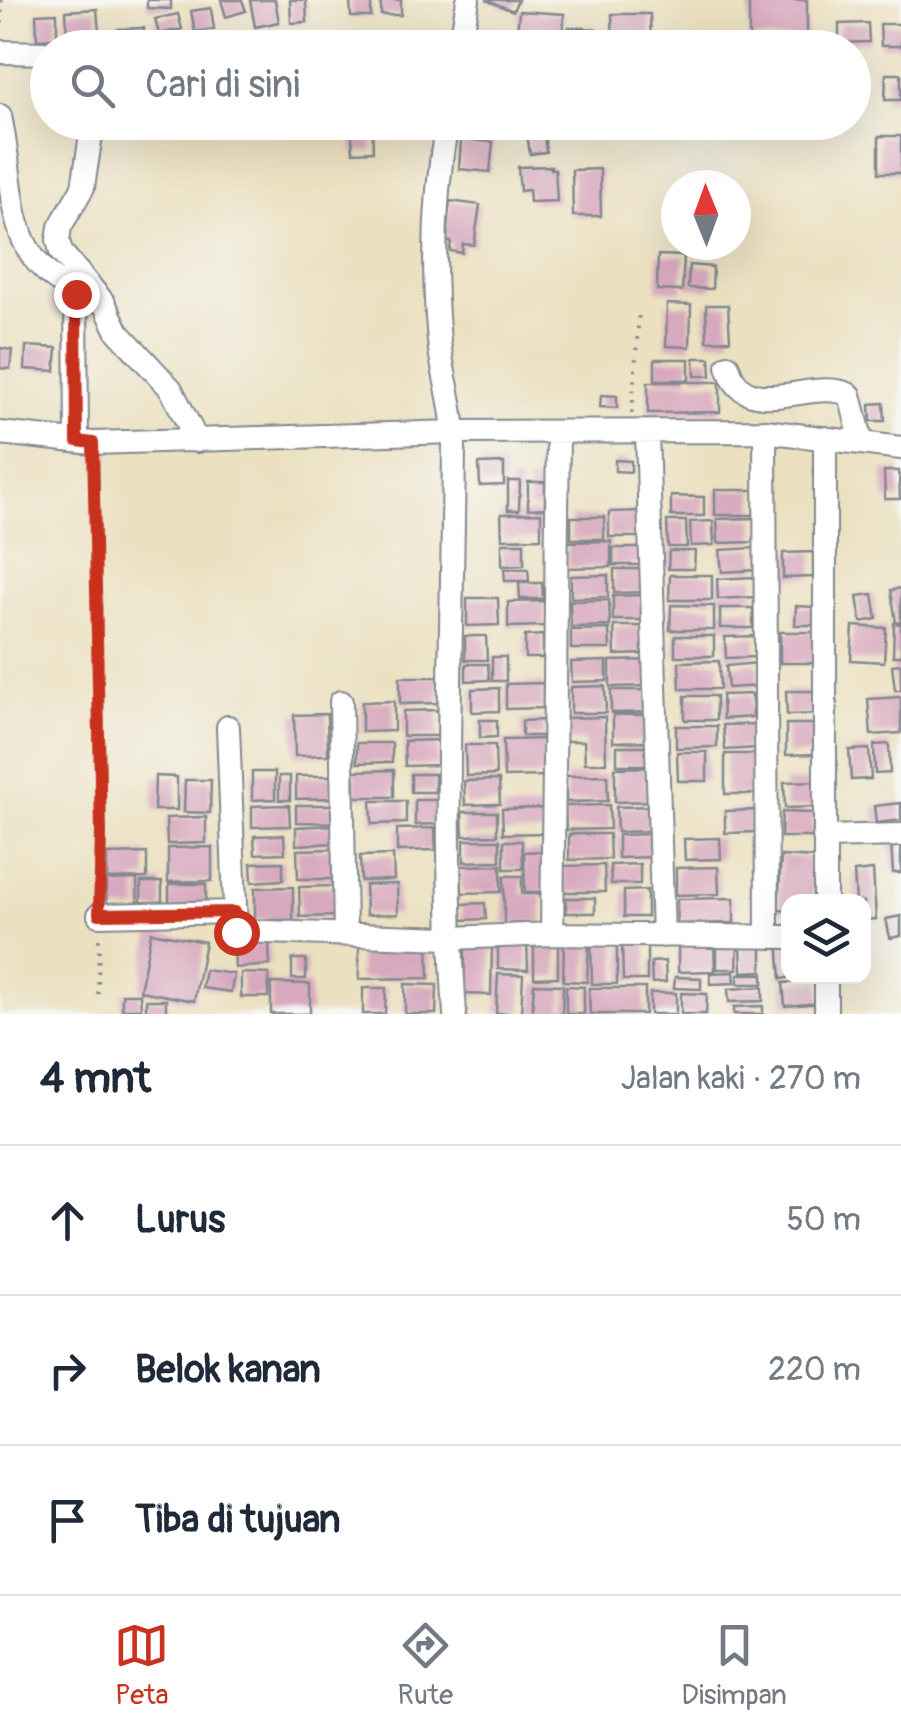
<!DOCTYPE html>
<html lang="id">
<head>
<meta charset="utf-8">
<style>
	:root { --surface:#fff; --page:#f6f6f7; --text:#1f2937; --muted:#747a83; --line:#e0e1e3; --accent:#c8321e }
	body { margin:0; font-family:Pangolin,sans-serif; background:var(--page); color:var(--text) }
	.controls { position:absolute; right:30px; bottom:30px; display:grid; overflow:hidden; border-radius:20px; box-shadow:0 10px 40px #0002 }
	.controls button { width:90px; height:90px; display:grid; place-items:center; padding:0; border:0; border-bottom:2px solid var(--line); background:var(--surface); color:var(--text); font:50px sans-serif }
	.compass { position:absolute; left:661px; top:170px; width:90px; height:90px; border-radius:50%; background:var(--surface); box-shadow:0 10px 40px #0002; rotate:359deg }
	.stop { position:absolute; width:30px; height:30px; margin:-22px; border:8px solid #c8321e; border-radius:50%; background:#fff }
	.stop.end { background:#c8321e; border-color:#fff; box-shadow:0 2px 10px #0008 }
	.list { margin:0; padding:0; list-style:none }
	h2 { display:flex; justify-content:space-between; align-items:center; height:130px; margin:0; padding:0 40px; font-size:42px }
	h2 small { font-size:32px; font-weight:400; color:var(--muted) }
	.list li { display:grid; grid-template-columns:65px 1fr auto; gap:30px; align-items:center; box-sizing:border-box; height:150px; padding:0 40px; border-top:2px solid var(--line) }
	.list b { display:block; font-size:38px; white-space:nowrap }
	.list em { font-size:32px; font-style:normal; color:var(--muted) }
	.icon { flex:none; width:55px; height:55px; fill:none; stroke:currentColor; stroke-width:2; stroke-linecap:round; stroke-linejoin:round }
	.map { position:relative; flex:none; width:901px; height:1014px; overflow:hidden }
	.search { position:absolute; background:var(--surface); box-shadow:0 10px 40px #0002; left:30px; right:30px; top:30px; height:110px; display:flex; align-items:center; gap:25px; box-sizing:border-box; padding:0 35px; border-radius:55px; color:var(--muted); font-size:38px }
	.sheet { height:580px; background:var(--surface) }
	nav { display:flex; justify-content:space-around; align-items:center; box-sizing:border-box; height:140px; border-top:2px solid var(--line); background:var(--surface); font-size:28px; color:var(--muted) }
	nav a { display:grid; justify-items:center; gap:5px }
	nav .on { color:var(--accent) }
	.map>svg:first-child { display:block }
	.building { fill:#d8a9be }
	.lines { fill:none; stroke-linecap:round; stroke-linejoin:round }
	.minor-casing { stroke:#83888f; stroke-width:26 }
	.path { stroke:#83888f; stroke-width:4; stroke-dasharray:2.5 8; stroke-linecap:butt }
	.minor { stroke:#fff; stroke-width:22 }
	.route { stroke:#c8321e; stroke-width:12 }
</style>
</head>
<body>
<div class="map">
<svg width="901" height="1014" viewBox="0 0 901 1014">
	<rect width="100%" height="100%" fill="#f6f6f2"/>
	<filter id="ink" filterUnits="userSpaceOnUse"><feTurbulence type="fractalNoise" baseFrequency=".01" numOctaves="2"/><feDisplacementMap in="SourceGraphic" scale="20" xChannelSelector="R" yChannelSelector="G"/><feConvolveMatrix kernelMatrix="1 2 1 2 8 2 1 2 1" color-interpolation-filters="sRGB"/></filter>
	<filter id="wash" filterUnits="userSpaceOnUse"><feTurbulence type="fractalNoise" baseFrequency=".0048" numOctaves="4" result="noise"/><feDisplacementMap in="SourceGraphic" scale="40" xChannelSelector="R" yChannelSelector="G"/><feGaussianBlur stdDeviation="2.25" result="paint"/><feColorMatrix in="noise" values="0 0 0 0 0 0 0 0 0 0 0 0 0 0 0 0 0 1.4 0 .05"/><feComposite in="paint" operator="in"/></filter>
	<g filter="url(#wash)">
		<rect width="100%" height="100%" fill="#ebe0c0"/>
		<g id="blocks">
			<path class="building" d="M147,0H171V9L147,8Z
				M221,0H242L246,11L226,17Z
				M250,0H275L279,22L255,27Z
				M290,0H306L307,22L291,23Z
				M350,0H371V17H351Z
				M381,0H401V15H381Z
				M486,0H518L513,11Z
				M749,0H807V39H749Z
				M211,8L214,29L195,32L191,11Z
				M97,9L99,32L67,34L66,11Z
				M519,11L564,14L563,48H535L536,35L517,34Z
				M57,13V38L37,39L36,14Z
				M178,14L182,29L159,34L155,19Z
				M612,14H650L651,48H613Z
				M868,23L869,42L839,43V24Z
				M880,24H901V46H881Z
				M569,27L596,29L595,48H568Z
				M144,28V45L118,46V29Z
				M472,29L490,31L489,48H471Z
				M886,74H901V100H885Z
				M351,122H372L373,151L353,152Z
				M458,122H489V130L458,126Z
				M544,132L546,152L530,154L527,134Z
				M879,136H901V173H879Z
				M461,139L493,142L490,172L459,169Z
				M551,166V169H555L557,201L530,202L529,190L520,191L518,167Z
				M600,169L601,216H573L572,170Z
				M450,201L480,205L474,245L463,244L462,253L450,251L451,242L444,241Z
				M658,255L684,256L682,291L657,290Z
				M689,265L713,267L712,289L688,288Z
				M667,304L691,305L690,347L666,346Z
				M706,305H728L730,340L707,341Z
				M26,346L57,348L55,371L25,369Z
				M0,348L12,350L10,369L0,368Z
				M694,358H710L711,376H695Z
				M655,359H689V380H655Z
				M648,382H720V412L648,413Z
				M601,395L617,396V408L600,407Z
				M884,403L885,421H871L870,404Z
				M615,460L631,461V472L615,471Z
				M504,463V485L480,486L479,464Z
				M884,471H899L900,499H885Z
				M508,481H520L519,510H508Z
				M528,482H545V508L528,509Z
				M715,490H754V515H715Z
				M671,496L704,497V516H671Z
				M644,511L645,537H609V512Z
				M541,513V538L502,539L501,514Z
				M571,517H604V539H571Z
				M754,518L755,542L718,543L717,519Z
				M667,521H686L687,547H668Z
				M713,521L714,545L691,546L690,522Z
				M611,541V567L568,568L567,542Z
				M502,543H524V565L502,566Z
				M613,548H645V565H613Z
				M755,548L756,570L722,572L720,550Z
				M669,551H695L694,569H668Z
				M813,552V577L783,578V553Z
				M504,569H528L529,581H505Z
				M614,569H647L648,592L614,593Z
				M608,575V597L571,598V576Z
				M670,575H712V600H669Z
				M754,577L755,597L718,599L717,579Z
				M519,583H542L543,599H520Z
				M901,588V622L896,623L891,590Z
				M873,594L877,619L861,622L857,596Z
				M645,595V620H613V596Z
				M467,598H498L499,625L467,626Z
				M609,600L610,626L571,627L570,601Z
				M544,601L545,626L508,627V602Z
				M671,605L714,606V630H670Z
				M796,606L814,607V625H795Z
				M720,608H753V628H720Z
				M894,623L901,624V656H893Z
				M614,626H648V654L615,655Z
				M853,626L886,628L884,662L851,660Z
				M609,629L610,649H571V630Z
				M780,632H817V663H780Z
				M543,635V658H525V636Z
				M465,636H486L487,660H465Z
				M675,636H714V656H675Z
				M756,636V657L726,658L725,637Z
				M492,657H506V681H492Z
				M651,660V686L610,687V661Z
				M607,661V681L572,682L571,662Z
				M719,661L720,689H680L679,662Z
				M757,663L759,686L728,688L726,666Z
				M466,664H488L489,680L466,681Z
				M901,664V690H895L892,665Z
				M400,677H439V703L400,704Z
				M543,683V708L506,709V684Z
				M605,686L606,713H571V687Z
				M499,688V711L472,712V689Z
				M611,690H652V712L611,713Z
				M786,691H819V714L787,715Z
				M752,694L753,717L723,719L722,695Z
				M685,696H716V720H685Z
				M901,697V733L871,735L868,699Z
				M394,701V731L362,732V702Z
				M438,710V736H403V711Z
				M327,714L328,755L295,756L294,715Z
				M613,715H652V741L613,742Z
				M605,717L606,763H585L584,741H565V718Z
				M480,720H497V737L480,738Z
				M543,720L544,736H522V721Z
				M757,724L758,748L725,750L723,725Z
				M786,724H817L818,754L786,755Z
				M676,726H717V747L676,748Z
				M547,739V776L504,777L503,740Z
				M438,740V765L405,766L404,741Z
				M357,743H392V762L357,763Z
				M889,744L890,773L875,774L874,745Z
				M465,745H495L496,775L466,776Z
				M617,746H654V765H617Z
				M869,749L871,779L851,780L849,750Z
				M677,752H707V781H678Z
				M725,754H761V794H725Z
				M656,767L657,801L615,802V768Z
				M394,770V797H355L354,771Z
				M252,772H275V799L252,800Z
				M411,774H435V792H411Z
				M607,775L608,801L566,802V776Z
				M155,776L177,777V810H154Z
				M279,776H290V800H279Z
				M296,776H336V798L296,799Z
				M185,780H211L210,813L184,812Z
				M499,780L500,804L465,805L464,781Z
				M819,781L820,807L785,808L784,782Z
				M415,800H438V824L415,825Z
				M371,801H406V823L372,824Z
				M901,803V820L876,823L874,806Z
				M289,805L290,826L252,827V806Z
				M296,805H338V823L296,822Z
				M609,805L610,829L566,830L565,806Z
				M655,806L656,831L617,832L616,807Z
				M542,808L543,833L503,834L502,809Z
				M758,810L759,832L725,833V811Z
				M462,812H497V835L463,836Z
				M782,812L813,813V837H781Z
				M206,817V843L167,844L166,818Z
				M334,825V843L296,845V827Z
				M435,828L436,850L397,851V829Z
				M569,834H609L610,859L569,860Z
				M657,834L658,857L618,858V835Z
				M284,835L285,853L255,854L254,836Z
				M720,838L721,859L685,860L684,839Z
				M464,840H500V861L464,862Z
				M504,841H522L523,869H504Z
				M901,842V873H893L891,843Z
				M212,847V881L168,882V848Z
				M334,849L335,879H298L297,850Z
				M546,851V892H525L524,852Z
				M147,853V878L107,879V854Z
				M393,855L394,880L361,881L360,856Z
				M781,856L816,858L813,902H788V911L778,910Z
				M283,862V880L252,882L251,863Z
				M640,864V884H611L610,865Z
				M501,865V892L462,893L461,866Z
				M604,865L605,892H564L563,866Z
				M718,867L719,894L676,895V868Z
				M873,870L876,919L864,920V902H856L854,872Z
				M504,876H522V894H542V923L504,924Z
				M137,879L138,910L107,911L106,880Z
				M141,882H162V910H141Z
				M169,884H206V910H169Z
				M397,884L398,914L366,915L365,885Z
				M334,886L335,916L300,917L299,887Z
				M293,887V920H255V888Z
				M647,890V917H624V891Z
				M566,898H595V913H566Z
				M734,898V923L677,924V899Z
				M485,903L486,919L462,920L461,904Z
				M901,916V936L890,938L886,919Z
				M151,932L205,942L194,1001L140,991Z
				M591,938H617V984H592Z
				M788,940V978L781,979L778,941Z
				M498,941H527L528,970L498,969Z
				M534,941H558V977L534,978Z
				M714,941L715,971L678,972V942Z
				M428,942L429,978L359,979V944Z
				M564,942H589L587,982L563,981Z
				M647,942V980H623L622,943Z
				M269,943L270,965L235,968L234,945Z
				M465,943L492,944L491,995L464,994Z
				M717,944H738L737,969H717Z
				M762,945V971L742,972L741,946Z
				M292,959H306V979H292Z
				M665,961L666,982L652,983L651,962Z
				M205,970L234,974L231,992L202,988Z
				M734,972L735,983L710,984V973Z
				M241,973L269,974L268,997H241Z
				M498,974L523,975L521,1014L496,1013Z
				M738,974H763V984H738Z
				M675,977L701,978V989L674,988Z
				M819,980L821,1003L785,1006L783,983Z
				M271,983L310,984V1014H271Z
				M405,984L437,985L436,1014H405Z
				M534,984L563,985L562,1014H532Z
				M566,986L584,987V1014H566Z
				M763,987V1001L729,1002L728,989Z
				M363,988H386L385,1014H363Z
				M589,988H645V1014H590Z
				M650,993H676V1014H650Z
				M681,993L707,994L706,1014H681Z
				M122,994H140L141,1009H122Z
				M146,1000H166V1014H146Z
				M763,1006V1014H734V1007Z"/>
		</g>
	</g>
	<g filter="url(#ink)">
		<use href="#blocks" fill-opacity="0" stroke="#83888f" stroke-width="2.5"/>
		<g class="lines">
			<g class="minor-casing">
				<path id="minor" d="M460,48L468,0
					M0,52L48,53
					M0,116C19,207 0,267 101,302
					M93,122L83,187L60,227L58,240L61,252L104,303L118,332L171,389L197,441
					M447,122C434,195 432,268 439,341C442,374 454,406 454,438C453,630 442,823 455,1014
					M76,293L77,441
					M728,366C744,425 812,376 850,395L862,443
					M765,431L767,937
					M0,433L93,443L454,432L765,431L901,448
					M647,433L663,936
					M341,702L345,933
					M228,727L236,931L450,938L552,934L788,937
					M824,837L901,835
					M825,902V438
					M99,915L235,912
					M552,934L558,432
					M826,976V1014"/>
			</g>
			<path class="path" d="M1,0L2,30
				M632,413L639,312
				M93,463L100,893
				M98,994L99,937"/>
			<use href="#minor" class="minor"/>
		</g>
	</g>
	<g class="lines" filter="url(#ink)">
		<path class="route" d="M76,294L77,441L93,443L101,832L99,914L235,912L236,932"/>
	</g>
</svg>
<div class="controls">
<button><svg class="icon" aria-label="layers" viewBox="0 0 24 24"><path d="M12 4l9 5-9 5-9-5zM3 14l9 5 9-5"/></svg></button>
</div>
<svg class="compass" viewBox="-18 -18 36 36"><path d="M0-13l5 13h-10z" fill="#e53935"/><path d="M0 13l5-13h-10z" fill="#747a83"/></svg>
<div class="stop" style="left:236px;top:932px"></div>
<div class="stop end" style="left:76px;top:294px"></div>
<div class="search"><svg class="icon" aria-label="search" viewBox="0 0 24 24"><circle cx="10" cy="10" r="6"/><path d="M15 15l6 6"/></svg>Cari di sini</div>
</div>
<section class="sheet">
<h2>4 mnt<small>Jalan kaki · 270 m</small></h2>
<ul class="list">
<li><svg class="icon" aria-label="ahead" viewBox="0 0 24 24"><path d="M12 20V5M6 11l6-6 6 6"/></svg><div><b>Lurus</b></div><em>50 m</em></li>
<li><svg class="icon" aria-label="right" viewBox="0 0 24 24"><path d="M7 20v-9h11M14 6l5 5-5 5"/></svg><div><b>Belok kanan</b></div><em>220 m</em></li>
<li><svg class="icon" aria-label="arrive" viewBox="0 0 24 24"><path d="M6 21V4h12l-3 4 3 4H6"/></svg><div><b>Tiba di tujuan</b></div></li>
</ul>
</section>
<nav>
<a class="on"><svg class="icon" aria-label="map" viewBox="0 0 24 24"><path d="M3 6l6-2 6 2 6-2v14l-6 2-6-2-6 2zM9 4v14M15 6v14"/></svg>Peta</a>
<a><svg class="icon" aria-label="directions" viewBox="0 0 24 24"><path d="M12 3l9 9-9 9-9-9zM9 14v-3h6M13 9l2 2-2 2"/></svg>Rute</a>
<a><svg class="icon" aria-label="saved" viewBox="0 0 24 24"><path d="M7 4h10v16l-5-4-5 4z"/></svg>Disimpan</a>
</nav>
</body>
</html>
